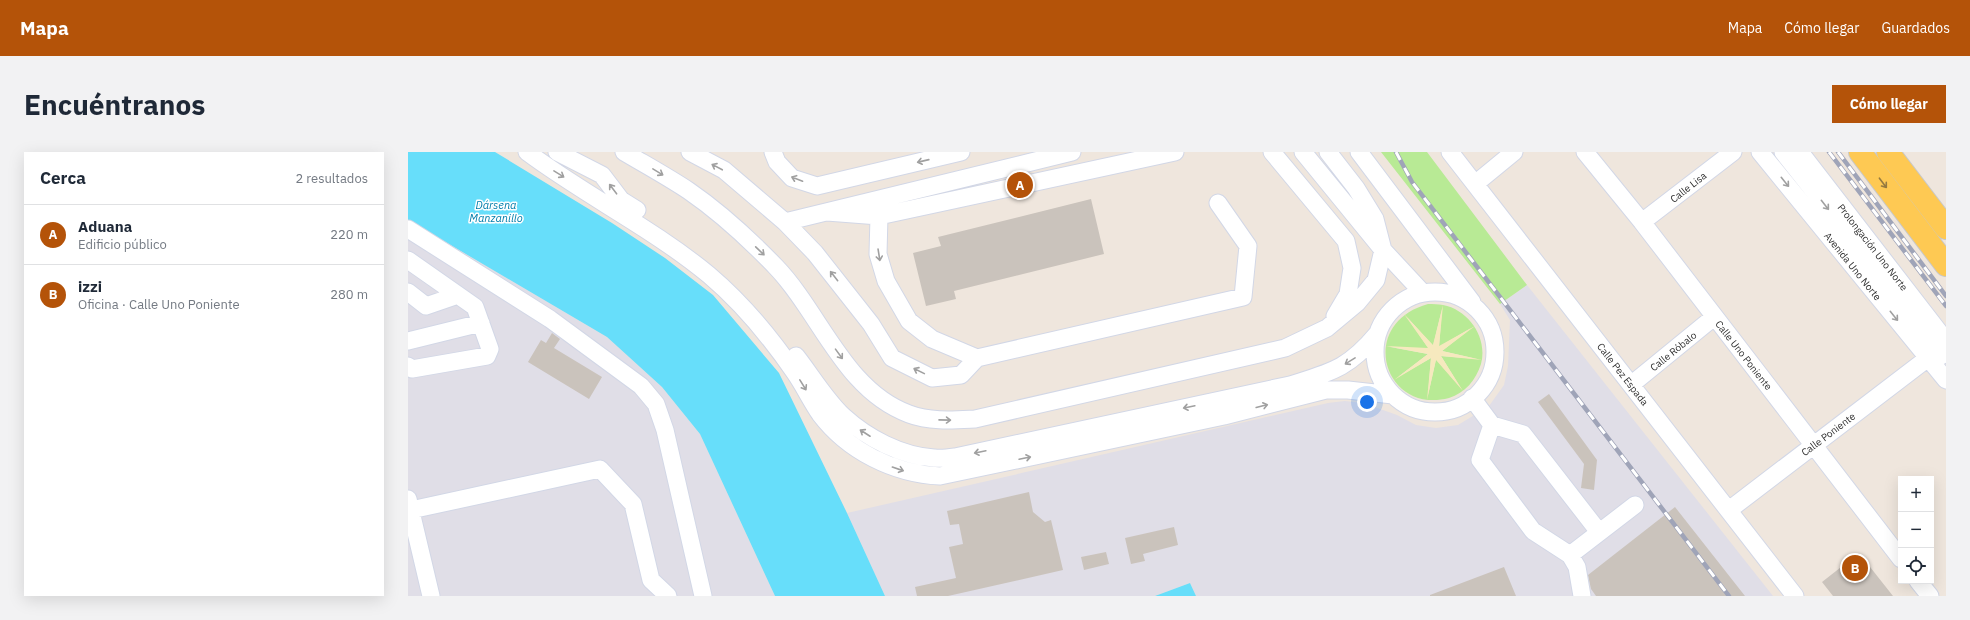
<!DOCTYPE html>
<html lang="es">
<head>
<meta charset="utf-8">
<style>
	:root { --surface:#fff; --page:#f2f2f3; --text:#1f2937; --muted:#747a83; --line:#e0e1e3; --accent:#b45309 }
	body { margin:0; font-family:"IBM Plex Sans",sans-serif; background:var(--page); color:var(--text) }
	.controls { position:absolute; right:12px; bottom:12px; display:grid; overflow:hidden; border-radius:0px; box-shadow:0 4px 16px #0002 }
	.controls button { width:36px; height:36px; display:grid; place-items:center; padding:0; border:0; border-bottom:1px solid var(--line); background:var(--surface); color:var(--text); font:20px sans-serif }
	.you { position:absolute; left:959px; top:250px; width:14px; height:14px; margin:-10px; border:3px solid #fff; border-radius:50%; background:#1a73e8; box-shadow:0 0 0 6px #1a73e833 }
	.badge { display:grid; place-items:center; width:26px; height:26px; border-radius:50%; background:var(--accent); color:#fff; font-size:13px; font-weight:700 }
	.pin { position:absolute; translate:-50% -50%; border:2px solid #fff; box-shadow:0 1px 4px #0006 }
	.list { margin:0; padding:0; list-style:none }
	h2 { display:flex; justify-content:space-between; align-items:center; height:52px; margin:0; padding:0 16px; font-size:17px }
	h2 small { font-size:13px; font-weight:400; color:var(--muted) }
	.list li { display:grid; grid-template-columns:26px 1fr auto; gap:12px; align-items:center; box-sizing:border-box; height:60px; padding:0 16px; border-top:1px solid var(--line) }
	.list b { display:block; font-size:15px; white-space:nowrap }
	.list p { margin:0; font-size:13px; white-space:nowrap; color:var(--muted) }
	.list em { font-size:13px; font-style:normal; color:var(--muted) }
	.icon { flex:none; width:22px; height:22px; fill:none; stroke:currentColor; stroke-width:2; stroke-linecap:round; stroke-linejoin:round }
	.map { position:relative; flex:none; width:1538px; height:444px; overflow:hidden; border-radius:0px }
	header { display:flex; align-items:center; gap:24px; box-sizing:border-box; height:56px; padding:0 20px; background:var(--accent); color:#fff }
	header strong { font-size:19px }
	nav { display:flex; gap:22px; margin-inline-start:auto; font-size:14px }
	.intro { display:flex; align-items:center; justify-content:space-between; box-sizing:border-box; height:96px; padding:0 24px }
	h1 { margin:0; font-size:28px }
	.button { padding:10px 18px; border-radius:0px; background:var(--accent); color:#fff; font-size:14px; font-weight:700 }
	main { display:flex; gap:24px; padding:0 24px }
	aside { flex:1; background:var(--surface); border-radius:0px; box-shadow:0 4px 16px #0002 }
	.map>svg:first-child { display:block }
	.industrial { fill:#e0dee7 }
	.green { fill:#b8ea95; fill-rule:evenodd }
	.sand { fill:#f6e9be }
	.water { fill:#67defa }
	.building { fill:#cac3bc }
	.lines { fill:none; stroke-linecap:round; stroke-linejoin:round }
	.minor-casing { stroke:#d2d7e6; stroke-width:19 }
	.major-casing { stroke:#c8c8c8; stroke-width:24 }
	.minor { stroke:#fff; stroke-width:17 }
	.major { stroke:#fec953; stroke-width:22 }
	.rail-casing { stroke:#9fa4b8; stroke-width:4.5 }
	.rail { stroke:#fff; stroke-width:3; stroke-dasharray:9; stroke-linecap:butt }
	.oneway { stroke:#a0a0a0 }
	.oneway2 { stroke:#957a40 }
	.labels { text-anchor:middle; stroke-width:3; stroke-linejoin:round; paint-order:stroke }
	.street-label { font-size:10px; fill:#2c2c2c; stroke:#fff }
	.water-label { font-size:11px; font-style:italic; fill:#017eab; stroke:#fff }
</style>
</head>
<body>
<header>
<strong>Mapa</strong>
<nav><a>Mapa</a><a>Cómo llegar</a><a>Guardados</a></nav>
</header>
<div class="intro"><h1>Encuéntranos</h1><a class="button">Cómo llegar</a></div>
<main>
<aside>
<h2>Cerca<small>2 resultados</small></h2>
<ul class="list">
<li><span class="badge">A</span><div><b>Aduana</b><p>Edificio público</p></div><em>220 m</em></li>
<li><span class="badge">B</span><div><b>izzi</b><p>Oficina · Calle Uno Poniente</p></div><em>280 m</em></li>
</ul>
</aside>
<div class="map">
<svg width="1538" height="444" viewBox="0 0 1538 444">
	<rect width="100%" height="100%" fill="#efe6dd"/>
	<path class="industrial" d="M0,68L199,185L254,235L292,282L367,444H0Z
		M1119,133L1365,444H788L782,431L747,444H477L439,361L920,251L937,249L955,251L989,263L1008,273L1028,276L1050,273L1081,254L1096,233L1100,214L1102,168L1092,152Z"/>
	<path class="green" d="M973,0H1019L1119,133L1092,152Z
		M1020,152C1025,152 1030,152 1035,153C1061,158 1080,186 1073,212C1068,228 1057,241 1041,246C976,263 948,172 1020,152ZM1034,157L1031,195L1063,176L1034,199L1069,207L1033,204L1052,235L1028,207L1020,243L1023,206L990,225L1020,202L982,195L1021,197L999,165L1025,194Z"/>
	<path class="sand" d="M1035,153L1031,194L1067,174L1034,199L1074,208L1033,204L1055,239L1028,208L1019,248L1023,206L986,228L1020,202L978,194L1020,196L996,162L1025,193Z"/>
	<path class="water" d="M0,0H87L204,71L257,106L305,143L371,221L439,361L477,444H367L292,282L254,235L199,185L0,68Z
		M782,431L788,444H747Z"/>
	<path class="building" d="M683,47L696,102L546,139L548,147L518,154L505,101L533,94L530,85Z
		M144,181L152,187L146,196L194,225L181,247L120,210L133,188L138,191Z
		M1141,242L1189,308L1186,338L1173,336L1176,312L1130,250Z
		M621,340L625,360L637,370L643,368L655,418L540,444H509L507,435L548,426L541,395L555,392L551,372L542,373L539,359Z
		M1267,355L1337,444H1188L1183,437L1180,423Z
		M766,375L770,393L735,402L737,409L723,412L717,386Z
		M698,400L701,412L676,418L673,405Z
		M1451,401L1485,444H1425L1414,430Z
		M1096,415L1108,444H1022V443Z"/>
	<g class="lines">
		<g class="minor-casing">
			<path id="minor" d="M119,0C178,44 244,76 301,123C334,151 363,186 387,221C396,234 403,249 412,262C440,299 486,322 532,324L816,264L918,238H940L985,243
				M149,0L194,23L213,48L229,58
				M216,0C238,13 260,25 281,39C313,61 341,87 368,115C413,162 436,238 501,262C522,270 546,268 567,267L877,196L919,176L949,151L968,128L975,98L967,67L948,36L920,0
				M282,0L316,18L377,70L407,101L463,172L484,206L524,226L553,223L569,206L835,145L840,94L810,51
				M365,0L369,10L384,26L409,34L553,0
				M864,0L938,89L944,116L940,142L927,164
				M895,0L975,98L1015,141
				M951,0L1064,150
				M1042,0L1387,444
				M1177,0L1234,70L1493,407
				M1352,0L1538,228
				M1375,0L1459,106L1533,204
				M1392,0L1538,189
				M1067,32L1106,0
				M419,60L471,64L767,0
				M471,64L470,102L478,129L501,169L524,187L569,206
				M377,70L664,0
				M1234,70L1325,0
				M0,77L142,167L233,234L248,252L257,278L295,444
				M0,108L67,155L82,197L79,204L4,217L0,214
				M0,140L18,154L50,143
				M967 200a60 60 0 1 1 120 0a60 60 0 1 1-120 0Z
				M0,189L73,171
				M388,204C403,223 417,247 435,264C459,286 493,304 526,306C533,307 540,306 547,305L882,233C923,220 940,217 969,182
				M1224,232L1306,165
				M1064,246L1084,273L1072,308L1125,379L1162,403L1169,415L1174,444
				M1084,273L1115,282L1191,380
				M0,347L23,444
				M3,358L192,317L225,352L243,428L260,444
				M1321,358L1520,206
				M1162,403L1227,353
				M1510,429L1522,444"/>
		</g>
		<g class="major-casing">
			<path id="major" d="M1452,0L1538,113
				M1480,0L1538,76"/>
		</g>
		<use href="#minor" class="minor"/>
		<use href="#major" class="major"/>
		<g class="rail-casing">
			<path id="rail" d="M988,0L1004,30L1321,444
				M1421,0L1538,154
				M1430,0L1538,144"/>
		</g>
		<use href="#rail" class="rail"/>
	</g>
	<defs><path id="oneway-shaft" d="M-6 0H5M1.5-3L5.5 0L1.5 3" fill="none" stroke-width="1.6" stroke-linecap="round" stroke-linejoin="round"/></defs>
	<g class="oneway">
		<use href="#oneway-shaft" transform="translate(515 9) rotate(167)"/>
		<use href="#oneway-shaft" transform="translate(309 15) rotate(-152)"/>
		<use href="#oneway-shaft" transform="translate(250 20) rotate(31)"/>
		<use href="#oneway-shaft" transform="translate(151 22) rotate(32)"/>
		<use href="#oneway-shaft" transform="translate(389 27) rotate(-159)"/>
		<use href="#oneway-shaft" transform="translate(1377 30) rotate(51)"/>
		<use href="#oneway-shaft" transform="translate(205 37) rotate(-127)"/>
		<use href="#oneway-shaft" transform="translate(1417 53) rotate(52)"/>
		<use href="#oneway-shaft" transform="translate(352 99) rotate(44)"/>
		<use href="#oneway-shaft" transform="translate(471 103) rotate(81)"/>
		<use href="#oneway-shaft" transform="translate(426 124) rotate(-128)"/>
		<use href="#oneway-shaft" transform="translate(1486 164) rotate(51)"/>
		<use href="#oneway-shaft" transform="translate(431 202) rotate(54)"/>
		<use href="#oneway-shaft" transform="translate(942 209) rotate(148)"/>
		<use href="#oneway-shaft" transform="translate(511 219) rotate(-154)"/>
		<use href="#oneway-shaft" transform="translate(395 233) rotate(58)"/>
		<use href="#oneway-shaft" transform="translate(854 254) rotate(-14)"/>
		<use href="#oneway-shaft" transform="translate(781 255) rotate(168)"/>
		<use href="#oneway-shaft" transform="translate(537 268) rotate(1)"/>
		<use href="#oneway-shaft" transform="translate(457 281) rotate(-147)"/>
		<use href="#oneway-shaft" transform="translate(572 300) rotate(168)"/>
		<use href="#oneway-shaft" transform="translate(617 306) rotate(-12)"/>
		<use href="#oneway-shaft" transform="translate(490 317) rotate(19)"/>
	</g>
	<use class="oneway2" href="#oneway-shaft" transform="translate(1475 31) rotate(53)"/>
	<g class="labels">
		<g class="street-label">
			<text transform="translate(1280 35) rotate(-38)" y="4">Calle Lisa</text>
			<text transform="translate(1465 95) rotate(52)" y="4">Prolongación Uno Norte</text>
			<text transform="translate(1445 114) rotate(51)" y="4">Avenida Uno Norte</text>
			<text transform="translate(1265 199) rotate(-39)" y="4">Calle Róbalo</text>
			<text transform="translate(1336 203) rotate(52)" y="4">Calle Uno Poniente</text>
			<text transform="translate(1215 222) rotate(52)" y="4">Calle Pez Espada</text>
			<text transform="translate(1420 282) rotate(-37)" y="4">Calle Poniente</text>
		</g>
		<g class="water-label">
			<text x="88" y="57">Dársena<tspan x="88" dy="13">Manzanillo</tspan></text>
		</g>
	</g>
</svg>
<div class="controls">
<button>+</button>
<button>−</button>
<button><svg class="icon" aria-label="locate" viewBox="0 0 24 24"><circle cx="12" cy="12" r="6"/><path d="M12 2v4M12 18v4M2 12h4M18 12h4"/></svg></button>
</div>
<div class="you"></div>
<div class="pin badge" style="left:612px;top:33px">A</div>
<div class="pin badge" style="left:1447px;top:416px">B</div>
</div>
</main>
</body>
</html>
